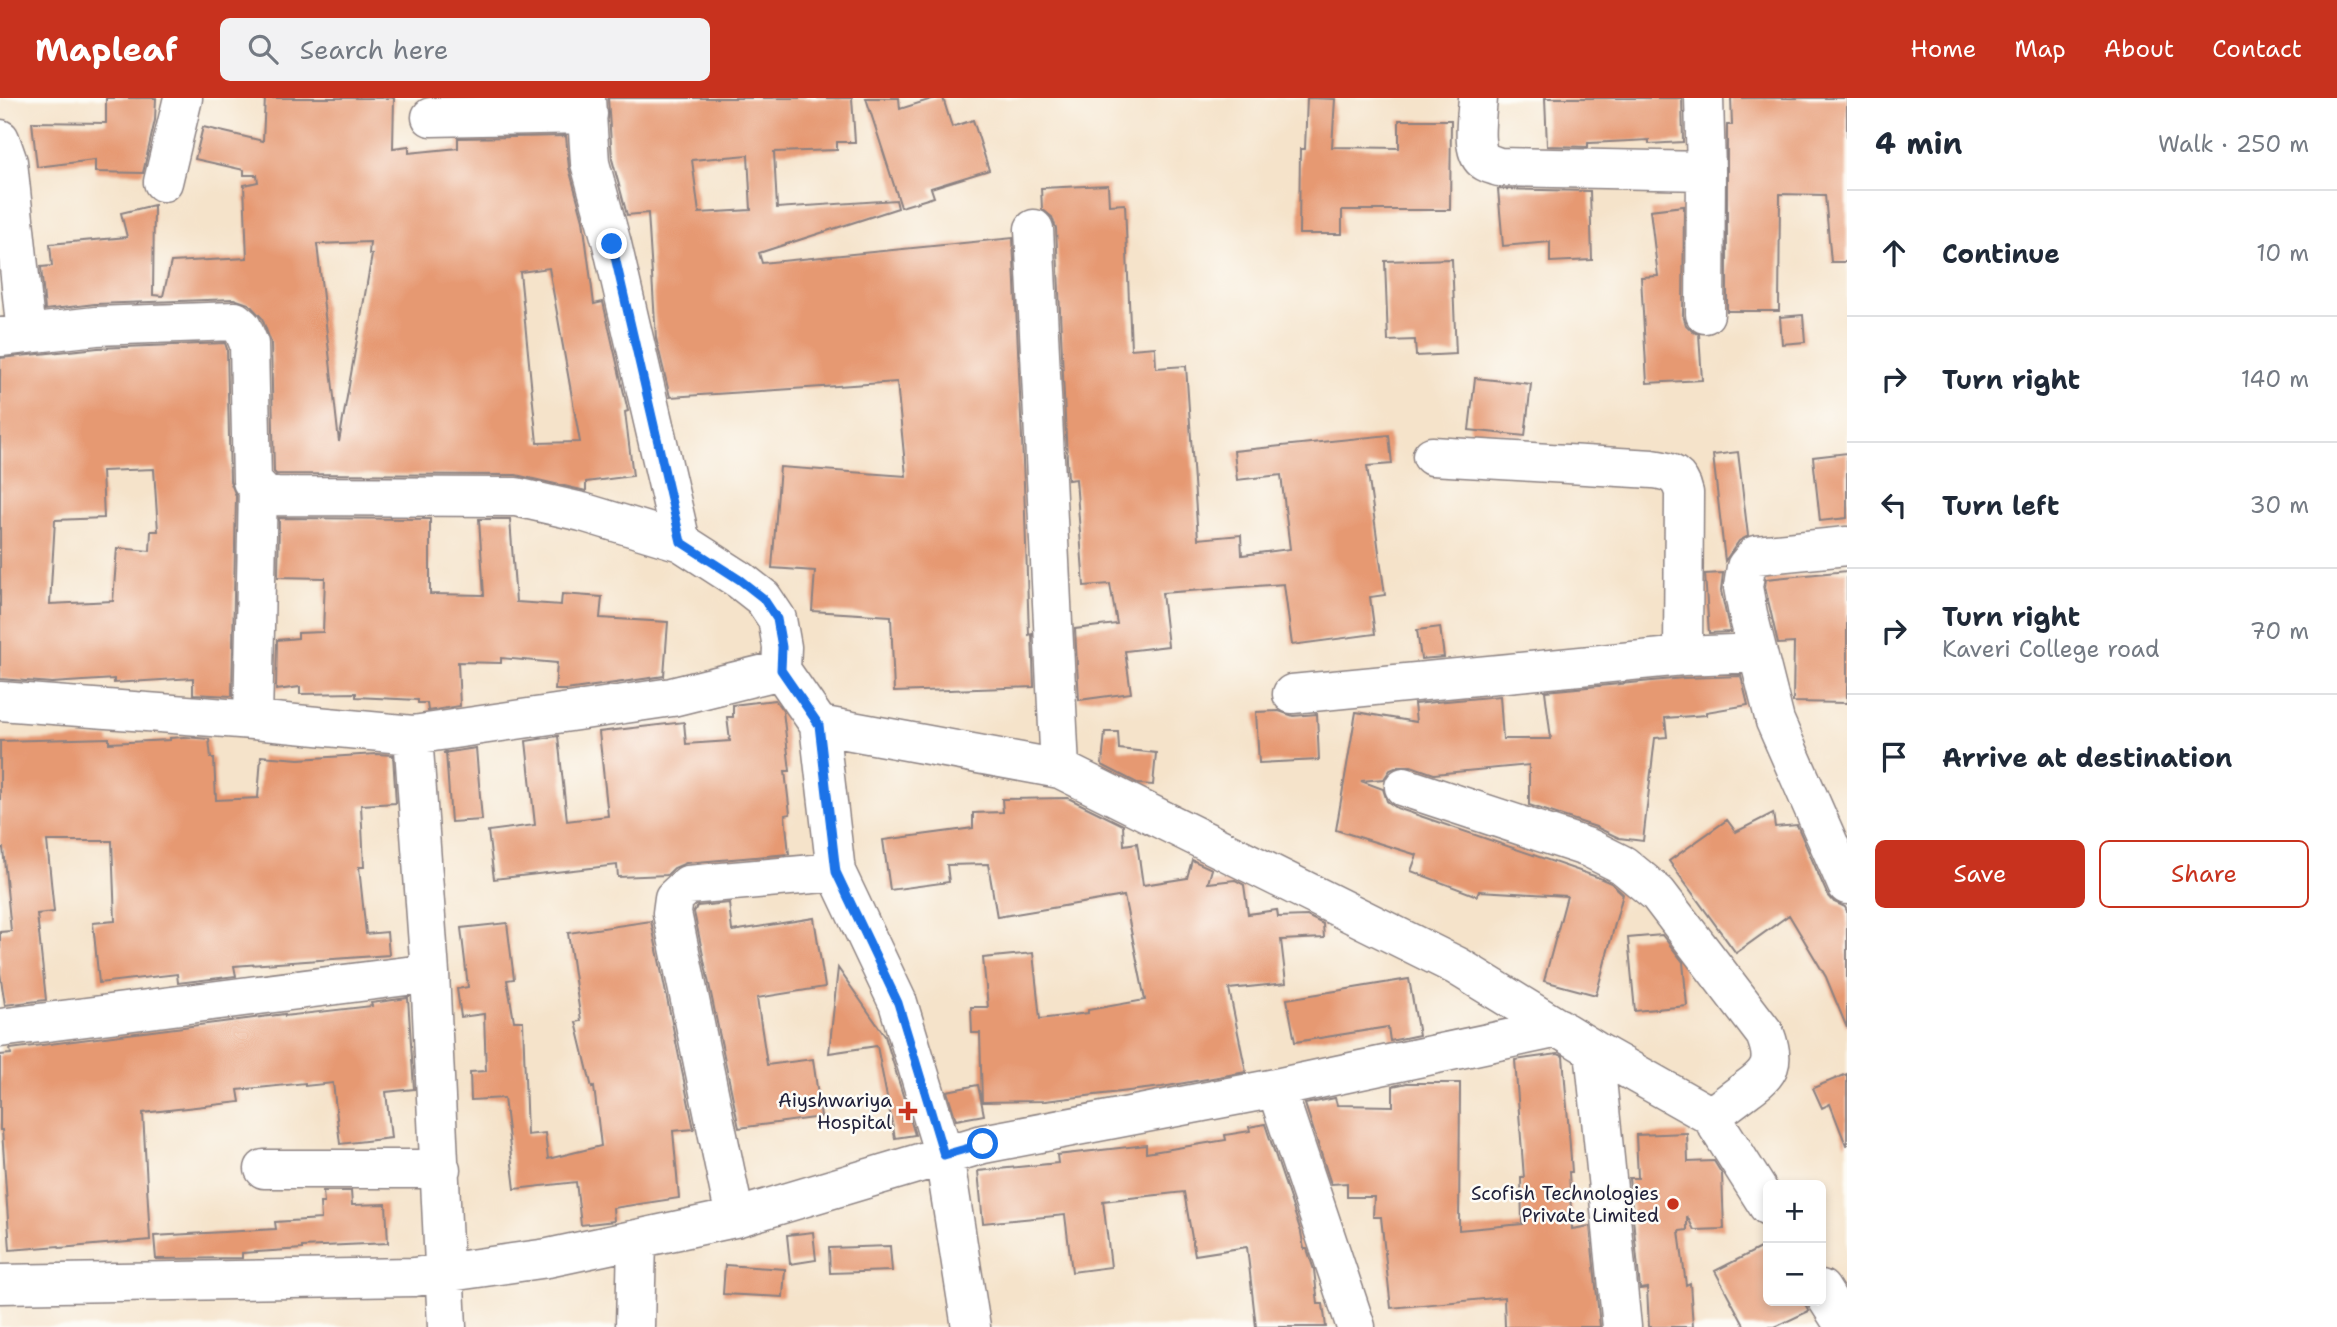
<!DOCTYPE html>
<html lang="en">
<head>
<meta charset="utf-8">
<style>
	:root { --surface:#fff; --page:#f2f2f3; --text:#1f2937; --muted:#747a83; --line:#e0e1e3; --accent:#c8321e }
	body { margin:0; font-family:"Shantell Sans",sans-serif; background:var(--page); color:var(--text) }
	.controls { position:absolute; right:21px; bottom:21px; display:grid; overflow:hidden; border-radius:10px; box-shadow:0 4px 10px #0003 }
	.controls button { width:63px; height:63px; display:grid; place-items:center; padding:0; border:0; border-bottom:2px solid var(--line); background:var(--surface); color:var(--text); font:35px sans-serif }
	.stop { position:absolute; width:21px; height:21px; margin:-16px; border:5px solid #1a73e8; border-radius:50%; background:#fff }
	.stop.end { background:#1a73e8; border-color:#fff; box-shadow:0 2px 7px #0008 }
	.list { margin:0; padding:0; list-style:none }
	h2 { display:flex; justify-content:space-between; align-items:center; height:91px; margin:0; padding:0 28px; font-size:30px }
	h2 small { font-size:23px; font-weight:400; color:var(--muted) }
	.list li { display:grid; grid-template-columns:46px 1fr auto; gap:21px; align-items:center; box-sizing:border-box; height:126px; padding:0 28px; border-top:2px solid var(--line) }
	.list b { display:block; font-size:26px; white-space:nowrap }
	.list p { margin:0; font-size:23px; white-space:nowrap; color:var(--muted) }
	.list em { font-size:23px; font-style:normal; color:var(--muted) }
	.actions { display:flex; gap:14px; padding:21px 28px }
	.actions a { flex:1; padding:16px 0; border:2px solid var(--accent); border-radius:10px; text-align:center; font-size:24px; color:var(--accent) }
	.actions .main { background:var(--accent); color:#fff }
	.icon { flex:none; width:38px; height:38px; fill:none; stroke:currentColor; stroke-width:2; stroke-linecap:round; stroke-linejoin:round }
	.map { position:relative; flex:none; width:1847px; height:1229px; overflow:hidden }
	header { display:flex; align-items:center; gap:42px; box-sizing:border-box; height:98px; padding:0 35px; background:var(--accent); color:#fff }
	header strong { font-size:33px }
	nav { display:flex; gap:38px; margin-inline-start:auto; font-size:24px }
	.search { width:490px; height:63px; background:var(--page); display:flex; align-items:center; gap:18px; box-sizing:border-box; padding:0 24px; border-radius:10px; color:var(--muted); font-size:26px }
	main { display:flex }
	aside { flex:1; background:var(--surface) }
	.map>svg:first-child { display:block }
	.building { fill:#e69972; fill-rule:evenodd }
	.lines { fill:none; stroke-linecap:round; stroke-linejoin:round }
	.minor-casing { stroke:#8c8282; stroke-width:41 }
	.minor { stroke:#fff; stroke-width:38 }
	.route { stroke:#1a73e8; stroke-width:9 }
	.poi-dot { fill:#c8321e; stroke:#fdfcf7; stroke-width:2.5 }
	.labels { text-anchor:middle; stroke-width:5; stroke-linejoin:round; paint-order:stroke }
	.poi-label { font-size:19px; fill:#22223b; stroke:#fdfcf7; text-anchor:end }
</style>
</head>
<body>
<header>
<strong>Mapleaf</strong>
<div class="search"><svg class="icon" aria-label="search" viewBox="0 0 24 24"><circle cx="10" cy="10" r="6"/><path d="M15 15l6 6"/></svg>Search here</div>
<nav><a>Home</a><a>Map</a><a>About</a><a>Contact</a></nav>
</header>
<main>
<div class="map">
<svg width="1847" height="1229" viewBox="0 0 1847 1229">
	<rect width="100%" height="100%" fill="#fdfcf7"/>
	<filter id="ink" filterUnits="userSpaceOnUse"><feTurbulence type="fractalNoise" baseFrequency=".0143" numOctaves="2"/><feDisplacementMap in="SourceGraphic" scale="14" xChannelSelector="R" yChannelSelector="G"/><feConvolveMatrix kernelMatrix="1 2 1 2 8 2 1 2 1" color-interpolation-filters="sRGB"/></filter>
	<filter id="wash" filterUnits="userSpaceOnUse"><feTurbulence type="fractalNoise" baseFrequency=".00686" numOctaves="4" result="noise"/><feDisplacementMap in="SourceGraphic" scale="28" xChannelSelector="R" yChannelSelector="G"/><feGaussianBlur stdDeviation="1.57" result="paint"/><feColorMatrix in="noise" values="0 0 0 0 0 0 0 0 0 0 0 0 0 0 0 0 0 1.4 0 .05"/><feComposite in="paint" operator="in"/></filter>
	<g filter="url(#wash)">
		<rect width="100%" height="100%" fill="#f5e3ca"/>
		<g id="blocks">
			<path class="building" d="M106,0H156L155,22L143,75L95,74V62L37,69L32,24L106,25Z
				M265,0H394L393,50L409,48V55L458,50V40L566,38L569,70L583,122L594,206L603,204L628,313L625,314L633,378L586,384V393L516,377L276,376L274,374L271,245L262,220L249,206L234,201L95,206L45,212L41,169L52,168L50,146L127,139L121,115L154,107L153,197L163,198L171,164L247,160L244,87L258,84L257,77H244V72L195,61L203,29L263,43ZM370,144L369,156L372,157L339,344L317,146ZM549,170L580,344L537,345L520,174Z
				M608,0H852L855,44H837V52L774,54L777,110L896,102L898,110L759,155L762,165L1013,140L1024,386L1029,537L1032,536L1034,589L894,594L891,518L812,513L815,473L772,470L780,369L906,378L897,284L670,299L656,240L648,115L627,117L612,61ZM748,57L751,112L699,115L692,62Z
				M866,0H899L900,11L935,0H943L952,29L973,22L989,72L931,90L934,99L901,109Z
				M1307,0L1335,1L1332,49L1399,50V22H1451L1450,112H1342V136H1299L1300,51H1305Z
				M1545,0H1682L1683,44L1649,46V42L1590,45H1588V49L1547,48Z
				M1731,0H1847V164H1831L1825,97L1780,96L1779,213H1727V27H1732Z
				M1108,87L1109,107L1125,106L1131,251L1155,249L1156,270L1186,268L1198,441L1241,437L1242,457L1290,451L1281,377L1237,382L1234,353L1389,337L1392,366L1367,368L1385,497L1370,499L1375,536L1292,547L1284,486L1162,495L1168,548L1125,553L1131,595L1079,602L1075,531L1117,526L1110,486L1084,488L1076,381L1068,382L1056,130L1052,119L1042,111L1041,90Z
				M1498,91L1590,93L1592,162L1550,164V144L1503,148Z
				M1684,108L1683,217L1686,227L1693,234L1699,236L1702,282L1647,285L1641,179L1658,178L1650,112Z
				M1452,161L1456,256L1416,258L1415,242L1388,243L1385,163Z
				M1803,217L1805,244L1782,246L1780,219Z
				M225,245L227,251L230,383L236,398L232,598L193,596V580L114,585V581L52,585L0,581V260L98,250ZM154,371L158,433H151L150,453L117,450L113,503L50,506L55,422L104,420L102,373Z
				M1475,280L1531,286L1525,338L1469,332Z
				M1738,354L1748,438L1739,443L1725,463L1713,357Z
				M1847,355V420L1820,423L1813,359Z
				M279,420L430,421V496L484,497L479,421H510L516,504L561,507L562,496L602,499L600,520L668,524L664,578L566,592H555L557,565L501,560V565L458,564L460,608L428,613L427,605H418V602L356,599V595L300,596V589L276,592L277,542L298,540V535L323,534L325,480L278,479Z
				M1847,473V605L1793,604L1794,545L1778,546L1765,489L1766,481Z
				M1723,475L1721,493L1730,534L1709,535L1705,476Z
				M1440,529L1444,559L1421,561L1417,532Z
				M1741,578L1748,607L1706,614V617L1665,620L1667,639L1655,640L1643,743L1619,740L1596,729L1529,707V667L1434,676L1411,668H1400L1390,672L1384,681L1361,683L1383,691L1387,703L1397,710L1597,779L1611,785L1623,796L1596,897L1544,883L1567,798L1479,793L1477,798L1411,773L1417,757L1336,732L1356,614L1416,624L1414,606L1500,598L1503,641H1551L1545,593L1684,580Z
				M775,602L783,613L790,673H785L790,716L785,717L789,756L686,765L674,770L667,777L618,779L617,767L494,781L488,733L535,727L526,643L558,638L567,723L608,718L599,634L684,624L686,646L730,643L727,619H733V607Z
				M1279,613L1293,618L1317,616L1319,662L1259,665L1256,614Z
				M1105,634H1118L1119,651L1156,655L1153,687L1139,686L1102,667Z
				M184,639L209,641L211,660H214L216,702L258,700L261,658L299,661L376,656L393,657L396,705L361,707L364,769H359L366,836L387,834L389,857L234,868L236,878L178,885L177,876L99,885L93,825L115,823L112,743H47L54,814L37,816L46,902L5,907L0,875V834L11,833L3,750H0V643L109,640V645L170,642V640Z
				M476,650L482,722L451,724L446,654L443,655Z
				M1068,700L1123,727L1124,747L1137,745L1143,787L1187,780L1192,762L1212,771L1208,785L1235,782L1244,787L1248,816L1277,812L1278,819L1307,818L1323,826L1324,840L1281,842L1286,885L1229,891L1246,974L1162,989L1045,1003L982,1004L980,935H972L971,909H988L983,860L1033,855L1040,921L1088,915V912L1145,902L1124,798L997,819L988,766L947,767L949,784L890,792L883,742L973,730V715L1003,714L1002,701Z
				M1773,715L1775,729L1797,727L1827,796L1834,804L1845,809L1847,813V930L1826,879L1789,817L1736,855L1669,763L1727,722L1736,734Z
				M729,805L732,833L814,820L825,889L757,900L767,967L813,961L821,1019L739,1030L694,814L697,808Z
				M651,823L694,1031L673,1033L679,1100L613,1110L614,1123L581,1127L576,1084L515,1091L504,1000L471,1002L470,974L486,973L484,916L461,919L457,891L468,889L461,830L507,825L514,881L507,882L514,923H523L527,1037L545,1035L548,1061L601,1048L594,989L592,990L576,924L581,923L568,835Z
				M1662,837L1683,864L1687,908L1635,913L1628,840Z
				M838,870L885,938L915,1037L895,1040L877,948L829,955Z
				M1409,881L1419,937L1390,943L1388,929L1295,944L1287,901Z
				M408,900L414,991L386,994L391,1040L340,1046L333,985L305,988V985L238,992L240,1004L143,1015L150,1142L60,1150L59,1148L10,1152L2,1032H0V957L11,956L10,951L285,916V918L372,908L371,905Z
				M1558,956L1563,958L1572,1074H1569L1572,1131L1590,1128L1600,1229H1505L1504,1199L1391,1210L1381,1119H1373L1374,1099H1347V1085L1331,1086L1305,1006L1335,1000L1337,1007L1393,1008V988L1407,985H1460L1459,1132L1522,1126L1521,1080H1524L1515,962Z
				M1847,976V1047H1846L1830,1006L1822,1010L1813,990Z
				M978,987L984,1017L956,1022L947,993Z
				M1265,1026L1301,1134L1304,1151H1307L1314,1172L1318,1206H1323L1326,1229H1256L1247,1149L1195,1157L1184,1094L1103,1103L1111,1169L1072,1174L1065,1117L983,1125L978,1073L1058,1065L1057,1057L1146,1047V1055L1226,1042L1225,1037L1250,1033L1249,1029Z
				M1687,1035L1688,1064L1714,1063L1722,1076L1724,1131L1694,1132L1687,1118V1132L1679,1133L1686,1187L1690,1185L1693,1229H1649L1647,1190L1640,1191L1629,1080H1638L1636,1037Z
				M323,1093H351L352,1107L386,1106L388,1145L302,1149V1151L242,1155V1160L156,1161L154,1138L276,1131L275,1124L321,1121L320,1105H324Z
				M813,1134L816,1162L790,1166L787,1137Z
				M1768,1146V1203H1803L1809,1213L1775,1229H1745L1715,1173Z
				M890,1148L892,1173L830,1175L829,1150Z
				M725,1167L785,1171L783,1199L723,1196Z"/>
		</g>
	</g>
	<g filter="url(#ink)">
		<use href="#blocks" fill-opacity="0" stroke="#8c8282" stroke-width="2"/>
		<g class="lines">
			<g class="minor-casing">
				<path id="minor" d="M586,0L590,65L612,146L681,444
					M1478,0C1477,16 1471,52 1483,62C1487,66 1494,67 1499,69L1706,73L1705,216
					M1704,0L1706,73
					M431,19L588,16
					M0,41L8,64L26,236
					M163,84L183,0
					M1034,131L1060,671
					M0,239L96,228L235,223L242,229L249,246L252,383L265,396L276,398L516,399L582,414L681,444L740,482L763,500L777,521L782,549L781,572
					M1432,358L1653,371C1670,373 1680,377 1684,395L1683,558
					M1847,448L1756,457L1746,469L1743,489L1748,516L1775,623L1847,787
					M1292,596L1683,558L1757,555
					M0,603L253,622L413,637L672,599L781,572L819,627L836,774L898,905L944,1057L971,1229
					M253,622L258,390
					M819,627L1060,671L1457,868L1594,952L1711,1018L1768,1108
					M1404,689L1589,750L1623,767L1658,796L1765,936C1776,964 1771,974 1747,991C1735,1000 1723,1009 1711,1018
					M430,875L447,1229
					M0,930L430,875L413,637
					M1594,952L1622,1229
					M1276,990L1356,1229
					M264,1071H441
					M735,1120L672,815L674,800L688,787L836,774
					M0,1186L414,1179L548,1160L735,1120L983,1046L1276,990L1559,930
					M1821,1191L1845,1229
					M635,1229L637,1141"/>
			</g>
			<use href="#minor" class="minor"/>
		</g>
	</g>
	<g class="lines" filter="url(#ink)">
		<path class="route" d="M612,146L681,444L740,482L763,500L777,521L782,549L781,572L819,627L836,774L898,905L944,1057L983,1046"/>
	</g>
	<g class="poi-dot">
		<path d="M904.5 1002.5h7v7h7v7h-7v7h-7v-7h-7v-7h7z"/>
		<circle cx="1673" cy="1106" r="7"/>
	</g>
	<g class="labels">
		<g class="poi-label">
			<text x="892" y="1009">Aiyshwariya<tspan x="892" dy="22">Hospital</tspan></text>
			<text x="1659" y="1102">Scofish Technologies<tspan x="1659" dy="22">Private Limited</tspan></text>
		</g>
	</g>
</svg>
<div class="controls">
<button>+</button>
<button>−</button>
</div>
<div class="stop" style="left:983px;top:1046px"></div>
<div class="stop end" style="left:612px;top:146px"></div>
</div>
<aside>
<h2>4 min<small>Walk · 250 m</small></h2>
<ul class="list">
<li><svg class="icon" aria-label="ahead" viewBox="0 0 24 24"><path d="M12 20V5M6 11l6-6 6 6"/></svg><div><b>Continue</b></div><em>10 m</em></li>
<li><svg class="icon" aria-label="right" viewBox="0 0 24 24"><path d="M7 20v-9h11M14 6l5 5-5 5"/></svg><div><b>Turn right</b></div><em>140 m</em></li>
<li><svg class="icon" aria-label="left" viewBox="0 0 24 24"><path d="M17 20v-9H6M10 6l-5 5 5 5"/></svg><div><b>Turn left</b></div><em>30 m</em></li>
<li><svg class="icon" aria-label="right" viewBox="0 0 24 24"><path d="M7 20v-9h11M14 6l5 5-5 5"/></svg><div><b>Turn right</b><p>Kaveri College road</p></div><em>70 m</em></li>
<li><svg class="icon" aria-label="arrive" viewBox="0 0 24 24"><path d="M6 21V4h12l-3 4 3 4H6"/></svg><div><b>Arrive at destination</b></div></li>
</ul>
<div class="actions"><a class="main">Save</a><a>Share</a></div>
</aside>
</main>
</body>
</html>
